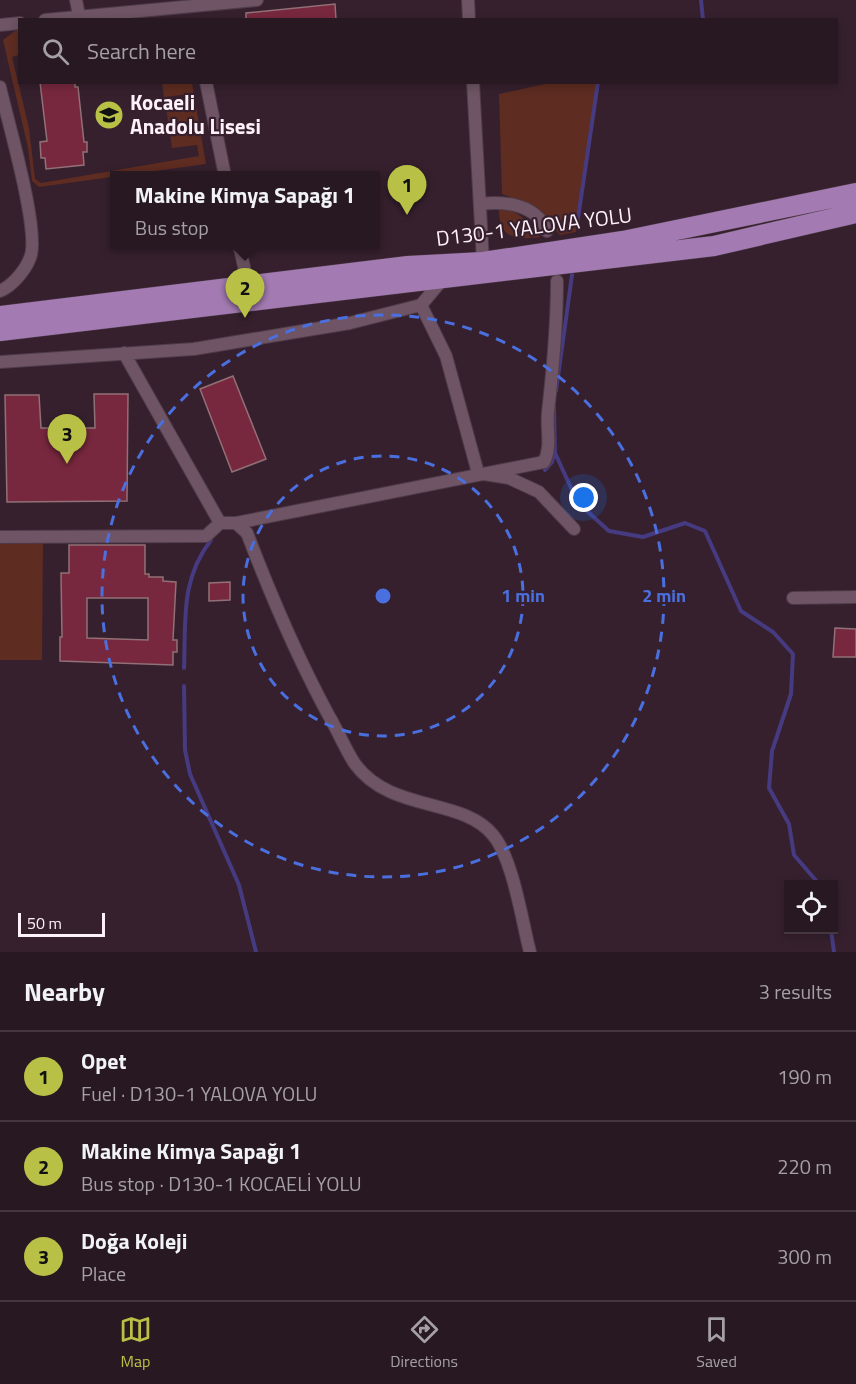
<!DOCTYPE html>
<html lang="en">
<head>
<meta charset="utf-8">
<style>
	:root { --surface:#281822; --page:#34252f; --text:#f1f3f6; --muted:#a5a0a5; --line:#443740; --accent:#b9c046 }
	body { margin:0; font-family:"Titillium Web",sans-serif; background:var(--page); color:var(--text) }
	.controls { position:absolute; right:18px; bottom:18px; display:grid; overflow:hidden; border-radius:0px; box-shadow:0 3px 9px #0003 }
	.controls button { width:54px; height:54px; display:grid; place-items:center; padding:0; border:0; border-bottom:2px solid var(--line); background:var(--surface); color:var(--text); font:30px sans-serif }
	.scale { position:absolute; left:18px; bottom:15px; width:87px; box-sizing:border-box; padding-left:6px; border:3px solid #fef1f9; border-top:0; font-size:16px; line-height:21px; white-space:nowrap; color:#fef1f9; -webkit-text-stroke:4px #36202e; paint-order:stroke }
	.you { position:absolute; left:584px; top:498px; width:21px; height:21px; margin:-15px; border:4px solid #fff; border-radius:50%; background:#1a73e8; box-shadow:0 0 0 9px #1a73e833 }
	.badge { display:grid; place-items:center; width:39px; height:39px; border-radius:50%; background:var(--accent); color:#111; font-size:20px; font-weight:700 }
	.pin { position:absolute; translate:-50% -50px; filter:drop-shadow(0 2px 3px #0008) }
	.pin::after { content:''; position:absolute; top:32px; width:21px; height:18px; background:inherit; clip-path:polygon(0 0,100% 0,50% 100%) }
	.popup { position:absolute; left:110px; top:171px; width:270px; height:78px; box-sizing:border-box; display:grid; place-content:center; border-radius:0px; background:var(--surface); filter:drop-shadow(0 2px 4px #0005); font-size:20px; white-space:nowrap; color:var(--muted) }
	.popup b { font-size:22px; color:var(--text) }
	.popup::after { content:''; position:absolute; left:50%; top:100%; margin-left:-12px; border:12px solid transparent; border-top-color:var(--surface) }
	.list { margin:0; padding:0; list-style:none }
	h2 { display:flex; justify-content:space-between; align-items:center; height:78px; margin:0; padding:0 24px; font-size:26px }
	h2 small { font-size:20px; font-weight:400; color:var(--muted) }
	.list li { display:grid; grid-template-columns:39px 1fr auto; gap:18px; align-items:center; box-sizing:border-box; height:90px; padding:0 24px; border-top:2px solid var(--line) }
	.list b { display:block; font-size:22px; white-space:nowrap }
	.list p { margin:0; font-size:20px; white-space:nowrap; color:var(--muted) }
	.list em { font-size:20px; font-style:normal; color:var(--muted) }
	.icon { flex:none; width:33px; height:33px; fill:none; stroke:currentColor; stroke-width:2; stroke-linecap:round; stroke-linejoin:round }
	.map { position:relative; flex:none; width:856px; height:952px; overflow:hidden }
	.search { position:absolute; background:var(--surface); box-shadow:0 3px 9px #0003; left:18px; right:18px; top:18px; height:66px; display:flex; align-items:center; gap:15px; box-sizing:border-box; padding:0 21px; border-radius:0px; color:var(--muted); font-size:22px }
	.sheet { height:348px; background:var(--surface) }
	nav { display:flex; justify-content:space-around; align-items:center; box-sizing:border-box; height:84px; border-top:2px solid var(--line); background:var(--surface); font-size:16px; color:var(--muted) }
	nav a { display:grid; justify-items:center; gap:3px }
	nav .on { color:var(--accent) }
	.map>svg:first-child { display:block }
	.green { fill:#5e2c21 }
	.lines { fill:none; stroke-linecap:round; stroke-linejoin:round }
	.stream { stroke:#463b80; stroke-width:4 }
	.building { fill:#78283e; stroke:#917076; stroke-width:1.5; fill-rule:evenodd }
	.minor-casing { stroke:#4e3b49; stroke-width:14 }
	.trunk-casing { stroke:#4e3b49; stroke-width:21 }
	.minor { stroke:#6e5464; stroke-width:12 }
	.trunk { stroke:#a37bb2; stroke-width:20 }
	.ring { fill:none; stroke:#4a6fdf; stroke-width:3; stroke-dasharray:10 8 }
	.labels { text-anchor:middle; stroke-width:4.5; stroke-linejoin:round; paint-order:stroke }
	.poi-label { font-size:21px; font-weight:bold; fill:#fef1f9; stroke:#36202e; text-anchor:start }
	.street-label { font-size:21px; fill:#fef1f9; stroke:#36202e }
	.centre { fill:#4a6fdf; stroke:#36202e; stroke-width:3 }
	.ring-label { font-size:18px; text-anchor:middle; font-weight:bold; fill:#4a6fdf; stroke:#36202e; stroke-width:4.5; stroke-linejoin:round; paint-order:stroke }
</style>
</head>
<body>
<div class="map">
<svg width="856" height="952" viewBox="0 0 856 952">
	<rect width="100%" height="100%" fill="#36202e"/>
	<path class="green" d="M16,30H19V55L12,57L29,128L35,179L41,183L199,156L197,145L172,148L165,101L190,97L193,115L190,94L164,97L162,83H192L206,164L39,187L32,181L28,148L3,40Z
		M550,83H598L576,232L560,235C542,212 529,204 502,194L499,94Z
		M499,206C516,211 532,222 540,237C513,240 498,238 499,206Z
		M0,542H43L42,660H0Z"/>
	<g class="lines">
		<path class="stream" d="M701,0L703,20
			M577,225L598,82
			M556,391L572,275
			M554,407L555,453L578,503L609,531L643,537L685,523L705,531L741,611L773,632L793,654L791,694L772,751L769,788L789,824L794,855L819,884
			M545,470L552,462L554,453
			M184,668C186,621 180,580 211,540
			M184,686L185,750L190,774L239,885L256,952
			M831,930L834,952"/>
	</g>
	<path class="building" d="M335,4L336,20H246V13Z
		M40,82H75V87H78L84,142H87V152H83L84,165L46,169L45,158H41L40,142L47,141Z
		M233,376L266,459L232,472L200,389Z
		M94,394H128L127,501L7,502L5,395H39L41,428H95Z
		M69,545H145V574H149V577H163V581L176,582L173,640H177V652H173V665L60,661V637H62L61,573H69ZM87,598H148V640L87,638Z
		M230,582V600L209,601V583Z
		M835,628L856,629V657H833Z"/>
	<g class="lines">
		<g class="minor-casing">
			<path id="minor" d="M76,0L79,15
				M468,0L469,20
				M45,20L257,0
				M0,25L20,23
				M206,82L225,176
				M473,82L483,262
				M0,87C7,119 41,233 30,258C25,271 12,286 0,291
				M480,204C505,201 536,204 547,231
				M239,244L248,285
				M421,305L446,356L478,473L509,478L539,492L574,529
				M0,362L194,349L350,323L421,305L443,279
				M220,523H236L247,533C271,596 297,657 329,716C338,731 345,749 355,764C391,813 462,797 493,835C513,859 522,921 530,952
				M236,523L544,462C552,446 546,429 548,412C553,368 557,325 557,281
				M0,537L206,536L220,523L124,353
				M793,598L856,597"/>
		</g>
		<g class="trunk-casing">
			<path id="trunk" d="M0,316L408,266L483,262L623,241L856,193
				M0,331L714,246L856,213"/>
		</g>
		<use href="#minor" class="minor"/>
		<use href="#trunk" class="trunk"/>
	</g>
	<g class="ring">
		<circle cx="383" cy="596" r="140"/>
		<circle cx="383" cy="596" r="281"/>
	</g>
	<defs>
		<g id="school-disc" transform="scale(1.5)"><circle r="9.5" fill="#b9c046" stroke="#36202e"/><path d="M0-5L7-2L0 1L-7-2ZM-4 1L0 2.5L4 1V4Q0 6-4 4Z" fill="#111"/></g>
	</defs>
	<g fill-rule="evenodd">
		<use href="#school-disc" x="109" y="115"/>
	</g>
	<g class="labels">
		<g class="poi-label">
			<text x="130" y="110">Kocaeli<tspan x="130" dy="24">Anadolu Lisesi</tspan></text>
		</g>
		<g class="street-label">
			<text transform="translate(534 227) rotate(-7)" y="7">D130-1 YALOVA YOLU</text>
		</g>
	</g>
	<circle cx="383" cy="596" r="9" class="centre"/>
	<g class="ring-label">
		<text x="523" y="602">1 min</text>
		<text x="664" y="602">2 min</text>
	</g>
</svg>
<div class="controls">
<button><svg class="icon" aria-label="locate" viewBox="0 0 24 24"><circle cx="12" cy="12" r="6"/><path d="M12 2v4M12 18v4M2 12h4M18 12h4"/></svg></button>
</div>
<div class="scale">50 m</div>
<div class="you"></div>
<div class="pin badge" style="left:407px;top:215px">1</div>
<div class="pin badge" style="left:245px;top:318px">2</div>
<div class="popup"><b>Makine Kimya Sapağı 1</b>Bus stop</div>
<div class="pin badge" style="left:67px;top:464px">3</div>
<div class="search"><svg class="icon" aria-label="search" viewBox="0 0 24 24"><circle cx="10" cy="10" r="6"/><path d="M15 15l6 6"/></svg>Search here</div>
</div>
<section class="sheet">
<h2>Nearby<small>3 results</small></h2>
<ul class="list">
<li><span class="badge">1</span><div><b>Opet</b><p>Fuel · D130-1 YALOVA YOLU</p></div><em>190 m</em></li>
<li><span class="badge">2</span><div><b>Makine Kimya Sapağı 1</b><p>Bus stop · D130-1 KOCAELİ YOLU</p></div><em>220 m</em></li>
<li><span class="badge">3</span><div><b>Doğa Koleji</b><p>Place</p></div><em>300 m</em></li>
</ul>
</section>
<nav>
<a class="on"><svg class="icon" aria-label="map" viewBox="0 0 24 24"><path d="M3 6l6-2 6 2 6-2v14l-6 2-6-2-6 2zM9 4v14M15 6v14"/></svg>Map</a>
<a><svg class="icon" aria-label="directions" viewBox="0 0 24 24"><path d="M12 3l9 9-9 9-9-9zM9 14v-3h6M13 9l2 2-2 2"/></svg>Directions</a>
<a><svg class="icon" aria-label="saved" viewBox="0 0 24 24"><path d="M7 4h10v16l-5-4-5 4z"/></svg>Saved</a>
</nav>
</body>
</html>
